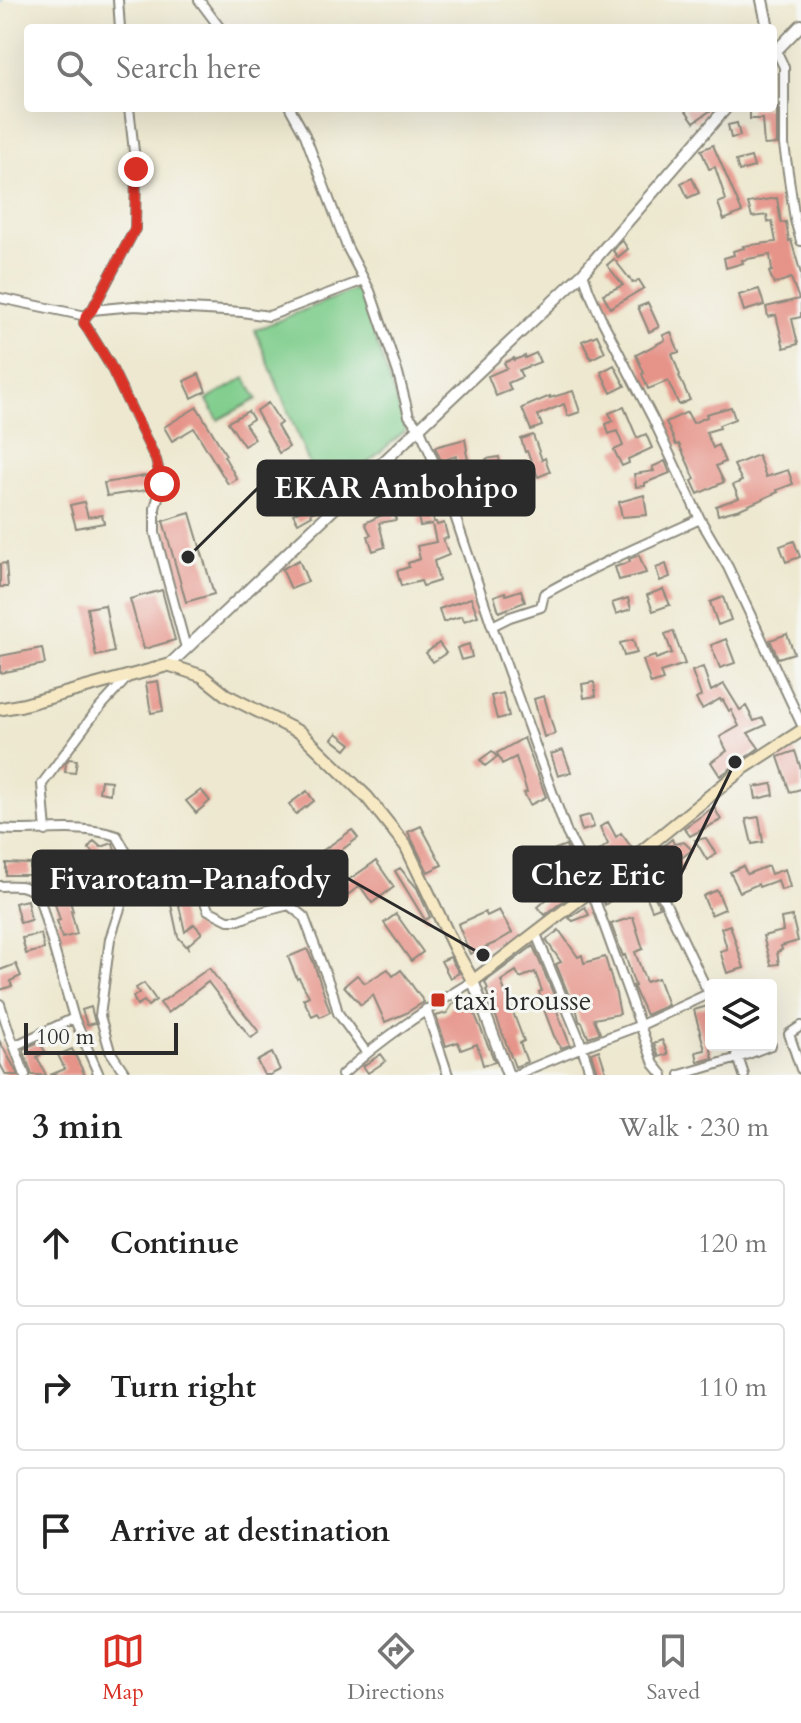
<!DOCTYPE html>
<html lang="en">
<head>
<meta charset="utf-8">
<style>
	:root { --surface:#fff; --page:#f2f2f2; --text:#222; --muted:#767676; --line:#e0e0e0; --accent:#d93025 }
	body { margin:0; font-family:Cardo,serif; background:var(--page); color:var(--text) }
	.controls { position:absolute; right:24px; bottom:24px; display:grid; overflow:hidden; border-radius:8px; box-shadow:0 8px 32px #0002 }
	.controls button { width:72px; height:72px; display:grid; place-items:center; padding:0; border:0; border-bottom:2px solid var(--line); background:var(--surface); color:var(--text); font:40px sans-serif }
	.scale { position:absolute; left:24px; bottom:20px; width:154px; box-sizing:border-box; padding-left:8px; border:4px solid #2b2b2b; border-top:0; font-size:22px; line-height:28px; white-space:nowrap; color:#2b2b2b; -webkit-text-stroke:6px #f6f6f2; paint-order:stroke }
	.stop { position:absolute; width:24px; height:24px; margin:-18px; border:6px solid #d93025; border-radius:50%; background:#fff }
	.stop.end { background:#d93025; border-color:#fff; box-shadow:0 2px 8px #0008 }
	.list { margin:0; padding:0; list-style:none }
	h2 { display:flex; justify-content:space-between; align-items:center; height:104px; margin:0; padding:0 32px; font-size:34px }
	h2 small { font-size:26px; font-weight:400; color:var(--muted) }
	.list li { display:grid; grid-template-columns:52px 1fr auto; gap:24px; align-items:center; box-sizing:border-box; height:128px; margin:0 16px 16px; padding:0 16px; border:2px solid var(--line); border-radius:8px }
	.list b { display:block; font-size:30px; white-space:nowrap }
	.list em { font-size:26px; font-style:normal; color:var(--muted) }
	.icon { flex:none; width:44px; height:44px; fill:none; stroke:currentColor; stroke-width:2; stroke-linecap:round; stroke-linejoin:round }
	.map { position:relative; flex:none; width:801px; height:1075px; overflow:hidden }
	.search { position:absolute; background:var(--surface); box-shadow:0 8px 32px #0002; left:24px; right:24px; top:24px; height:88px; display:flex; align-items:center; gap:20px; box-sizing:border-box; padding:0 28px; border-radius:8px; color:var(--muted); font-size:30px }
	.sheet { height:536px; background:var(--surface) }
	nav { display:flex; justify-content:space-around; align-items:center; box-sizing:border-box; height:112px; border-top:2px solid var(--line); background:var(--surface); font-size:22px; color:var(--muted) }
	nav a { display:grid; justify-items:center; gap:4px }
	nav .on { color:var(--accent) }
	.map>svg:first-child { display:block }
	.green { fill:#7fcd8c; stroke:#557c5c; stroke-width:2 }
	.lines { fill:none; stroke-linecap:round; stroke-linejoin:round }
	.stream { stroke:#4dadcc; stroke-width:3 }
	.building { fill:#e6948a }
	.minor-casing { stroke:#8c8a7d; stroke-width:12 }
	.tertiary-casing { stroke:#8c8a7d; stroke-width:14 }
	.secondary-casing { stroke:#8c8a7d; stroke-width:15 }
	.minor { stroke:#fff; stroke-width:8 }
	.tertiary { stroke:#fff; stroke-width:10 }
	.secondary { stroke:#f7e9c3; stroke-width:11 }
	.route { stroke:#d93025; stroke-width:10 }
	.poi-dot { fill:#c8321e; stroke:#f6f6f2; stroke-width:3 }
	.labels { text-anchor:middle; stroke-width:6; stroke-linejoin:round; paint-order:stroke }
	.poi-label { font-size:28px; fill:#2b2b2b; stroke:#f6f6f2; text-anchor:start }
	.leader { fill:none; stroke:#2b2b2b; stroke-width:3 }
	.callout-dot { fill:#2b2b2b; stroke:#f6f6f2; stroke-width:3 }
	.callout { fill:#2b2b2b; stroke:#2b2b2b; stroke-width:3 }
	.callout-label { font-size:30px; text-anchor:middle; font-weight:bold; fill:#fff }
</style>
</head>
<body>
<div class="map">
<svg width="801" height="1075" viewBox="0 0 801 1075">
	<rect width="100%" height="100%" fill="#f6f6f2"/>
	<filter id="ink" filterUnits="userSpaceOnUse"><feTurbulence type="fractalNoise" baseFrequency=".0125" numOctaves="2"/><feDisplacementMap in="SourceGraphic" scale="16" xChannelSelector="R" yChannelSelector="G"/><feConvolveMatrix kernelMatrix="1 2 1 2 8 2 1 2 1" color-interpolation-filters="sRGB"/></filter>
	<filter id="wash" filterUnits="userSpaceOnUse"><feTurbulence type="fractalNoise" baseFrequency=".006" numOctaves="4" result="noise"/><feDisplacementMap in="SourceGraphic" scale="32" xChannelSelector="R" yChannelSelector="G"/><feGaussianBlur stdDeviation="1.8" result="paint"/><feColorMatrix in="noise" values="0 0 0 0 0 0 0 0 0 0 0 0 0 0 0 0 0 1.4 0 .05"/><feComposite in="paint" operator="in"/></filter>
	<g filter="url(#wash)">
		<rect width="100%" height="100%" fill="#ede8cf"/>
		<path class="green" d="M358,288L406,430L324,500L255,330Z
			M245,378L257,399L218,420L207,400Z"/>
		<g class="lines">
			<path class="stream" d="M0,1L1,0"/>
		</g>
		<g id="blocks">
			<path class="building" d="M684,108H714L694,122Z
				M750,108H777V144L764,145L762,119H750Z
				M737,123L740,136L731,138L728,125Z
				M713,145L742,212L724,220L718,203L726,200L715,167L709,169L701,150Z
				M751,157L754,167L739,171L736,161Z
				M692,178L699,193L688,198L681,183Z
				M777,198L781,223L786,222L789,241L791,240L801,274V317L792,319L798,344L784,348L776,315L768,317L766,307L799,299L791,278L774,284L769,272L772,271L770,255L742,260L743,263L726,268L724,258L734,255L733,251L744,248L743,246L776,242L772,221L768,222L767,215L752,217L748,203Z
				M622,240L628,249L618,257L613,251Z
				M614,259L633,283L639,280L644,288L610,308L603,294L623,285L607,265Z
				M759,289L764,305L744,311L739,295Z
				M648,303L659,327L649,332L638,307Z
				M671,332L679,352L672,354L680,375L679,376L690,400L679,405L668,381L648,389L642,374L644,373L636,355L665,340L663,335Z
				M597,335L605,352L591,359L582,341Z
				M536,353L540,362L519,370L522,377L508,383L511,390L496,396L488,376L507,368L504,363L514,358V360L525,356V358Z
				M614,365L625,386L611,393L601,372Z
				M199,374L206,391L192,398L184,381Z
				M573,391L580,412L568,416L564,404L538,415L542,426L531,430L522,408L550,396V398Z
				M268,403L281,423L277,426L289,447L279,453L256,411Z
				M197,407L226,455L224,456L237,479L228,484L194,428L172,441L164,427Z
				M624,407L637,438L646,434L652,448L628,459L629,463L622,466L614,450L623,446L617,431L609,434L606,424L613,421L609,413Z
				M731,407L735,419L719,425L720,428L706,432L713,448L718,445L725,462L716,466L724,482L698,494L692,481L695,479L679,444L676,445L666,422L687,412L693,423L707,417L706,414Z
				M248,411L253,419L245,424L255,439L244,446L228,422Z
				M533,435L542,460L545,458L550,472L538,477L527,451L525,452L521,439Z
				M465,439L467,450L466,451L473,480L462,482L456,456L441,461L435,447Z
				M758,455L766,477L788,470L793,484L777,490L778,492L740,509L718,515L716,506L739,498L733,485L742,481L734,465Z
				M499,457L503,482L491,484L486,459Z
				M665,461L670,473L645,483V486L636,487L634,474L654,471L652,467Z
				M151,475L153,489L107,496L104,483Z
				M644,495L647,515L622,517L619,502Z
				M84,502L88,517L102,515L104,523L76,528L70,505Z
				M313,503L317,510L311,513L312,515L298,523L293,514Z
				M394,509L396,520L379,523L385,547L373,551L368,536L371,535L365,523L386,513V511Z
				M190,513L214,594L186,602L163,521Z
				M432,514L434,522H436L437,525L444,523L448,538L443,539L449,555L434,561L439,581L423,586L421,581L401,586L397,571L409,567L408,563L420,559L417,546L436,542L432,524L420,526L418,517Z
				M794,541L800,557L786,562L780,546Z
				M639,555L646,573L619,580L615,567L627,563L630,561L629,559Z
				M299,560L308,582L291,589L282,569Z
				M6,563L8,587H0V564Z
				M666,564L670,577L660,581L656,568Z
				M663,589L670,605L653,611L647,595Z
				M162,590L175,640L144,649L130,599Z
				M521,590L525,602L499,612L494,596L505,592L506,595Z
				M723,597L731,620L718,625L710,602Z
				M471,598L478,616L464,621L462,616L443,622L439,609Z
				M628,598L631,609L616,614L612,603Z
				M105,605L114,652L96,656L87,608Z
				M673,631L685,664L660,672L663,680L651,684L643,660L655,656L656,659L672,653L665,634Z
				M787,634L794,653L778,658L770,640Z
				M726,639L735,663L720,668L711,645Z
				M633,640L637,653L624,656L620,643Z
				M439,643L446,653L433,662L426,653Z
				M469,644L472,657L461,660L457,648Z
				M42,648L45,664L0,673V656Z
				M703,667L711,691L724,684L740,710L746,706L754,721L763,718L766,725L748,733L759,748L720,776L711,762L727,751L720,737L739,726L731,710L729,711L723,700L721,701L720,699L702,709L696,699L701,696L692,671Z
				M158,681L163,711L151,713L146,683Z
				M594,682L596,696L584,698L582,684Z
				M503,693L509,716L497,719L491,696Z
				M544,696L555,734L544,737L534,699Z
				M337,733L351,744L346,750L332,739Z
				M524,738L546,797L530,805L524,793L527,792L516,757L502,764L497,753Z
				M563,750L571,772L558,776L551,754Z
				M492,751L497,757L485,766L480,760Z
				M795,751L801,769V789L790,792L778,757Z
				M69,759L77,760L75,773L65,772L66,763Z
				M101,780L111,781L110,794L99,792Z
				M772,784L774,795L756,799L754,787Z
				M201,790L210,801L196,813L186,801Z
				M307,791L314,801L296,814L289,804Z
				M714,807L721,820L690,836L684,828Z
				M590,815L594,827L582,831L578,818Z
				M759,817L763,842L752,844L746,819Z
				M608,822L616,837L621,833L632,848L598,873L589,859L608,844L600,827Z
				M421,826L442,865L428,872L408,832Z
				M352,830L358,838L321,865L315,856Z
				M706,838L716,854L707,860L695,840Z
				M672,839L674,844L684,842L692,850L679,860L685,868L677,873L659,850Z
				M94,841L101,847L113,843L119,867L114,868L116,883L90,888L89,878H93L91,863L104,861L88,848Z
				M566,845L571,862L574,861L586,884L565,896L567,898L545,915L538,907L547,899L536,868L559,860L555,849Z
				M376,861L394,887L372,903L360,886L338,902L331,892Z
				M6,863L30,864V875H6Z
				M743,866L747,874L768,866L771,874L785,869L790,887L781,890L778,880L759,887L758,884L740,892L730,872Z
				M400,868L417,888L430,917L425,920L395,871Z
				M171,870L185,932L194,924L202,933L188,945L189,949L178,937L164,872Z
				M62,876L73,911H71L77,934L62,938L57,921L60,920L48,881Z
				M614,884L619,890L611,895L614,898L605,905L600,894Z
				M717,890L725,909L711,915L703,896Z
				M652,892L660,907L652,910L646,895Z
				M27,900L31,920L20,923L15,903Z
				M585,907L589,915L573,921L569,918Z
				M499,910L512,933L495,943L470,954L458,924L485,912L487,916Z
				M396,914L423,952L411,961L384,923Z
				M792,916L798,941L781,946L782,950L777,952L779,964L771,965L763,936L783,931L781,918Z
				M633,917L643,949L635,952L646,982L658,978L668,1005L646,1015L633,986H635L625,955L623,956L611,924Z
				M730,925L744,968L727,973L720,951L727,949L721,928Z
				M559,930L578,957L582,955L584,963L605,957L616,994L620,1014L594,1019L600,1033L588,1037L582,1022H580L579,1020L574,999L571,1001L556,964L561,962L546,940Z
				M41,934L44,949L26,954L22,938Z
				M533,946L559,1007L556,1008L570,1045L561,1048L554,1036L543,1007L539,992L542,991L535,972L520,978L516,971L501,981L524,1041L520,1043L527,1062L515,1067L486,990L488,989L485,982Z
				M307,949L313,961L330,1012L320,1017L318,1013L312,1016L303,999L309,996L299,978L297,979L288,957Z
				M450,957L459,973L450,978L441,961Z
				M16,964L21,976L10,981L12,986L0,990V970Z
				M209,968L259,1032L251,1038L208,982L168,1013L160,1003Z
				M388,969L393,976L401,970L424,1002L404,1014L385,1022L373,995L361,1005L344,986L357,975L365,983Z
				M144,983L156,1000L148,1006L144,1001L137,1005L133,997L139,993L136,988Z
				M463,997L468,998L495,1062L483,1065L477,1044L461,1050L458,1042L446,1046L436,1016L447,1013L452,1005Z
				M711,1005V1050L713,1058L698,1062L696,1052L705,1050L694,1010Z
				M91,1007L95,1023L87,1025L82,1010Z
				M662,1040L668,1054L659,1057L654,1043Z
				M0,1042L14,1067L18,1075H6L0,1064Z
				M39,1042L45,1051L37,1057L46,1075H32L23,1049Z
				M72,1049L85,1075H50L65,1069L58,1055Z
				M599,1050L607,1075H598L591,1053Z
				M272,1053L280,1070L270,1075H264L257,1061Z
				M381,1054L386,1061L368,1073L363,1066Z"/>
		</g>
	</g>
	<g filter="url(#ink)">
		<use href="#blocks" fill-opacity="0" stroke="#8c8a7d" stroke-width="2"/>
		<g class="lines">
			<g class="minor-casing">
				<path id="minor" d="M118,0L120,28
					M199,0L220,28
					M776,50L784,67V145L795,220L801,241
					M290,108L305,135L347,247L370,291L398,373L409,416L420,429L449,498L492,626L567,833L595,886
					M583,273L589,291L602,320L653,419L700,519L728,567L801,723
					M0,298L86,316L84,323L110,365L156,460L162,484L155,508V533L186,648
					M92,310L135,229L136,169L129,108
					M86,316L92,310L134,306L242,312L269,316L364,280
					M492,626L510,617L541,607L544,594C594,566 647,543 700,519
					M0,829C39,833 79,823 117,836L126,852L128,884L110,939L100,1016L110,1051L126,1075
					M46,831L42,784L95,713L127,678
					M642,851L654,879L710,996
					M190,861L208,910L228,920H239L257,913L289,905L304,917L333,994L338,1013L366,1052
					M0,886C17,886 27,883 39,897L74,1018L99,1075
					M591,889L654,1064L663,1075
					M536,934L579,1038L591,1075
					M0,1004L9,1032L25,1075
					M426,1009L448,1075
					M801,1026L789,1034L801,1069
					M734,1045L744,1075
					M14,1046L74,1018
					M342,1075C382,1038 427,1009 473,981
					M515,1075L582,1047L641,1025L708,994
					M680,1075L738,1058L771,1045"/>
			</g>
			<g class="tertiary-casing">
				<path id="tertiary" d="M762,0L768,28
					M773,54L801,25
					M169,665L583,273L726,108
					M473,981L508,1075"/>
			</g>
			<g class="secondary-casing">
				<path id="secondary" d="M0,709L22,705L169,665L202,676L226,695L301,733L367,797L406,846L456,951L473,981L642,851L744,768L801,731"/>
			</g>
			<use href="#minor" class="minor"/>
			<use href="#tertiary" class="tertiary"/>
			<use href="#secondary" class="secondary"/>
		</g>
	</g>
	<g class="lines" filter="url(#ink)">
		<path class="route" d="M136,169L135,229L92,310L86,316L84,323L110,365L156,460L162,484"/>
	</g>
	<rect class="poi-dot" x="430" y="992" width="16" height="16" rx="4"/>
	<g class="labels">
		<g class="poi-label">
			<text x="454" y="1010">taxi brousse</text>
		</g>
	</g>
	<path class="leader" d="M188 557L258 488M735 762L681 874M483 955L347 878"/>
	<g class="callout-dot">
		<circle cx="188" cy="557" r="8"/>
		<circle cx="735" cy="762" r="8"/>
		<circle cx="483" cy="955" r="8"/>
	</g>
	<g class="callout">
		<rect x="258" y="461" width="276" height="54" rx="8"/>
		<rect x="514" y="847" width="167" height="54" rx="8"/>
		<rect x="33" y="851" width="314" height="54" rx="8"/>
	</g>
	<g class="callout-label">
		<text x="396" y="498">EKAR Ambohipo</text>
		<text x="598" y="885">Chez Eric</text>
		<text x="190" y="889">Fivarotam-Panafody</text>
	</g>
</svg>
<div class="controls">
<button><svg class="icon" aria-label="layers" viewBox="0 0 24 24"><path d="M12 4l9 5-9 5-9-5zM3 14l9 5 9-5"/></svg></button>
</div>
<div class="scale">100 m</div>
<div class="stop" style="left:162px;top:484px"></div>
<div class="stop end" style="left:136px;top:169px"></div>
<div class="search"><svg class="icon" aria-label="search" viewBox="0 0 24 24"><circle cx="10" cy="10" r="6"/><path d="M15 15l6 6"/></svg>Search here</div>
</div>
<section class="sheet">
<h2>3 min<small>Walk · 230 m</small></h2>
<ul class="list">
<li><svg class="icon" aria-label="ahead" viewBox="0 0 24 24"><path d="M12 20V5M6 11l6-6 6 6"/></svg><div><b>Continue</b></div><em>120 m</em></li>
<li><svg class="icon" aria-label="right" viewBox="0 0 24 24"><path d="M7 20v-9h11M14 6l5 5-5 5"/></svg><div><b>Turn right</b></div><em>110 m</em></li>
<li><svg class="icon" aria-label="arrive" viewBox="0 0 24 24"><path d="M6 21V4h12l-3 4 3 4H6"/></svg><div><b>Arrive at destination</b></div></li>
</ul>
</section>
<nav>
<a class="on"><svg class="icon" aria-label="map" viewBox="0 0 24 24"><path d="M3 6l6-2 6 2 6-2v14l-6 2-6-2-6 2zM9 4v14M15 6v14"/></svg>Map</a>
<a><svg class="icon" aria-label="directions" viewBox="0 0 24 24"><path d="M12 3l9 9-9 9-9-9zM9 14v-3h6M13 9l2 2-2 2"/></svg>Directions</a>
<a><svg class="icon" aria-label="saved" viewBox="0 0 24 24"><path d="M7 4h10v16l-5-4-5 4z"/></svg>Saved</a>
</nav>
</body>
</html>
